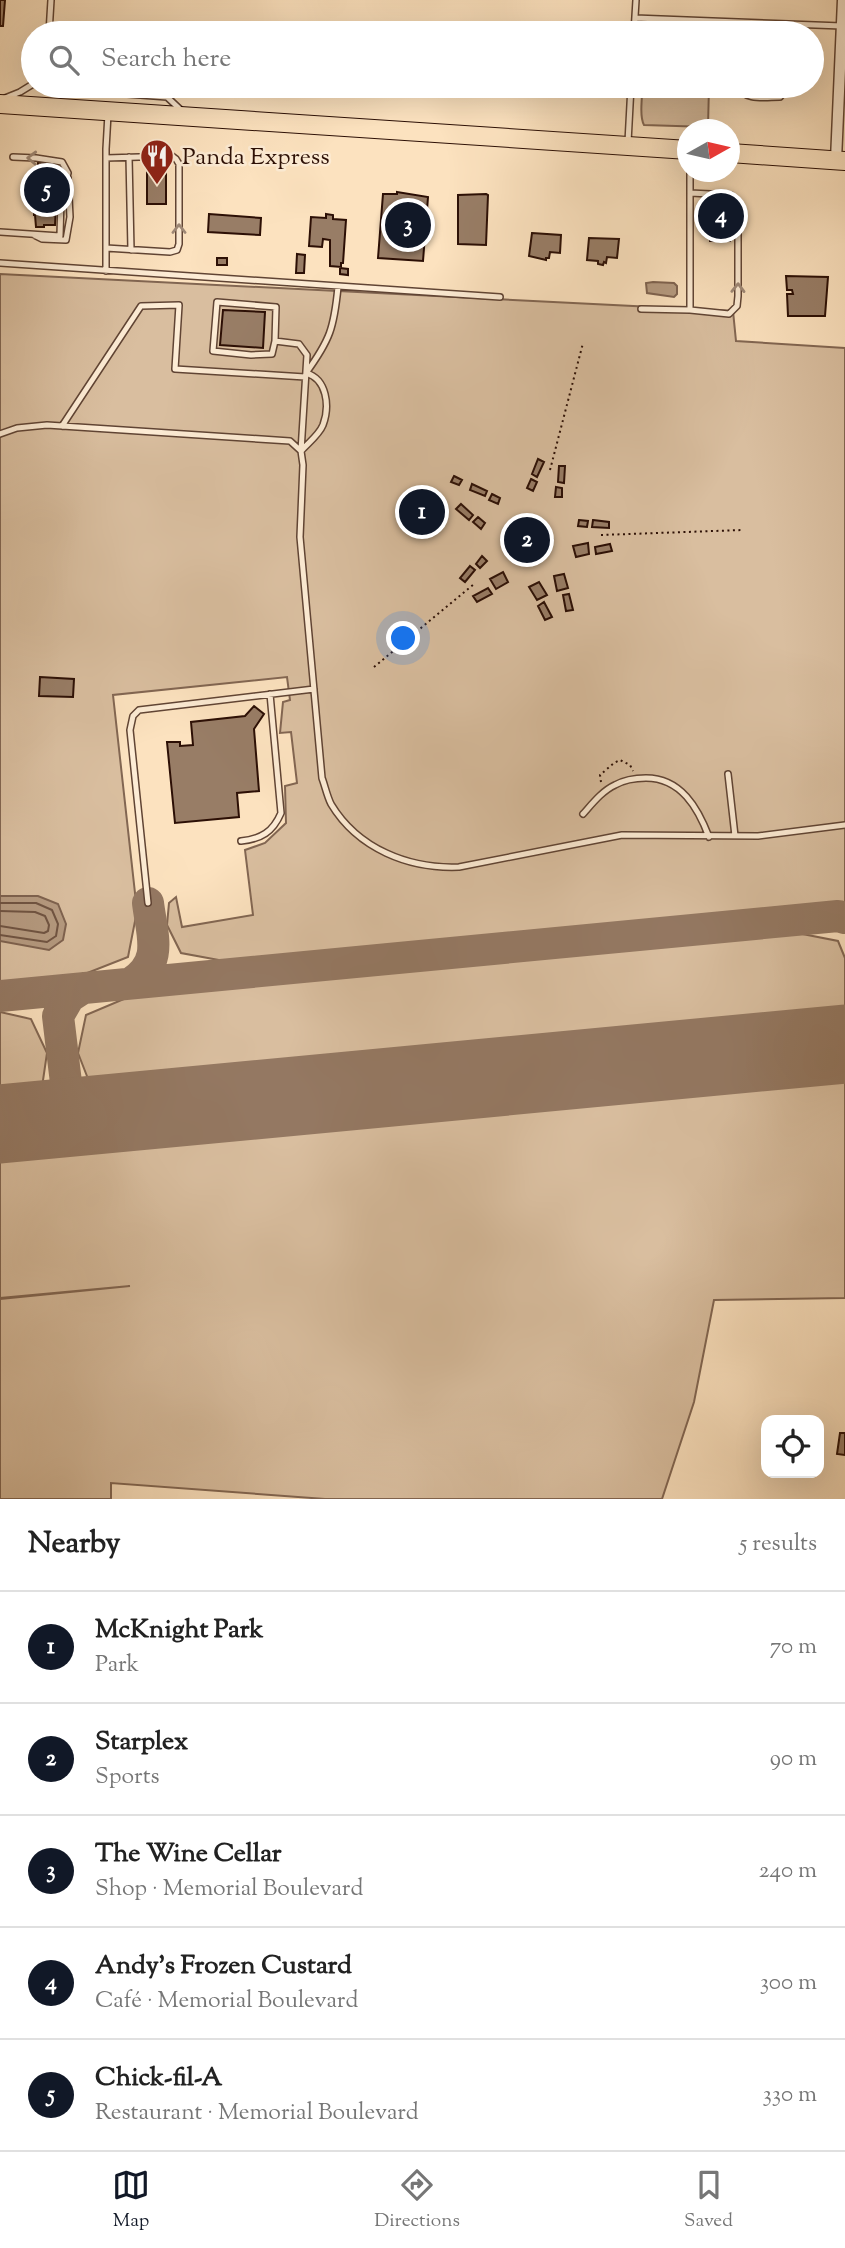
<!DOCTYPE html>
<html lang="en">
<head>
<meta charset="utf-8">
<style>
	:root { --surface:#fff; --page:#f2f2f2; --text:#222; --muted:#767676; --line:#e0e0e0; --accent:#111827 }
	body { margin:0; font-family:"Sorts Mill Goudy",serif; background:var(--page); color:var(--text) }
	.controls { position:absolute; right:21px; bottom:21px; display:grid; overflow:hidden; border-radius:14px; box-shadow:0 7px 28px #0002 }
	.controls button { width:63px; height:63px; display:grid; place-items:center; padding:0; border:0; border-bottom:2px solid var(--line); background:var(--surface); color:var(--text); font:35px sans-serif }
	.compass { position:absolute; left:677px; top:119px; width:63px; height:63px; border-radius:50%; background:var(--surface); box-shadow:0 7px 28px #0002; rotate:82deg }
	.you { position:absolute; left:404px; top:639px; width:24px; height:24px; margin:-18px; border:5px solid #fff; border-radius:50%; background:#1a73e8; box-shadow:0 0 0 10px #1a73e833 }
	.badge { display:grid; place-items:center; width:46px; height:46px; border-radius:50%; background:var(--accent); color:#fff; font-size:23px; font-weight:700 }
	.pin { position:absolute; translate:-50% -50%; border:4px solid #fff; box-shadow:0 2px 7px #0006 }
	.list { margin:0; padding:0; list-style:none }
	h2 { display:flex; justify-content:space-between; align-items:center; height:91px; margin:0; padding:0 28px; font-size:30px }
	h2 small { font-size:23px; font-weight:400; color:var(--muted) }
	.list li { display:grid; grid-template-columns:46px 1fr auto; gap:21px; align-items:center; box-sizing:border-box; height:112px; padding:0 28px; border-top:2px solid var(--line) }
	.list b { display:block; font-size:26px; white-space:nowrap }
	.list p { margin:0; font-size:23px; white-space:nowrap; color:var(--muted) }
	.list em { font-size:23px; font-style:normal; color:var(--muted) }
	.icon { flex:none; width:38px; height:38px; fill:none; stroke:currentColor; stroke-width:2; stroke-linecap:round; stroke-linejoin:round }
	.map { position:relative; flex:none; width:845px; height:1499px; overflow:hidden }
	.search { position:absolute; background:var(--surface); box-shadow:0 7px 28px #0002; left:21px; right:21px; top:21px; height:77px; display:flex; align-items:center; gap:18px; box-sizing:border-box; padding:0 24px; border-radius:38px; color:var(--muted); font-size:26px }
	.sheet { height:651px; background:var(--surface) }
	nav { display:flex; justify-content:space-around; align-items:center; box-sizing:border-box; height:98px; border-top:2px solid var(--line); background:var(--surface); font-size:19px; color:var(--muted) }
	nav a { display:grid; justify-items:center; gap:4px }
	nav .on { color:var(--accent) }
	.map>svg:first-child { display:block }
	.green { fill:#d9be9f; stroke:#826652; stroke-width:2 }
	.water { fill:#b59a80; stroke:#7e624f; stroke-width:2 }
	.lines { fill:none; stroke-linecap:round; stroke-linejoin:round }
	.shore { stroke:#705442; stroke-width:2 }
	.taxiway { stroke:#947862; stroke-width:32 }
	.runway { stroke:#947862; stroke-width:79 }
	.building { fill:#987d66; stroke:#2c0f05; stroke-width:2 }
	.service-casing { stroke:#604434; stroke-width:8 }
	.minor-casing { stroke:#604434; stroke-width:13 }
	.primary-casing { stroke:#2c0f05; stroke-width:20 }
	.path { stroke:#2c0f05; stroke-width:2; stroke-dasharray:2 3.5; stroke-linecap:butt }
	.service { stroke:#fdecd5; stroke-width:5 }
	.minor { stroke:#fdecd5; stroke-width:10 }
	.primary { stroke:#fce2bf; stroke-width:18 }
	.oneway { stroke:#9f8977 }
	.labels { text-anchor:middle; stroke-width:5; stroke-linejoin:round; paint-order:stroke }
	.poi-label { font-size:24px; fill:#2c0f05; stroke:#fdecd5; text-anchor:start }
</style>
</head>
<body>
<div class="map">
<svg width="845" height="1499" viewBox="0 0 845 1499">
	<rect width="100%" height="100%" fill="#fce2bf"/>
	<filter id="stains"><feTurbulence type="fractalNoise" baseFrequency=".00286" numOctaves="4"/><feColorMatrix values="0 0 0 0 .2 0 0 0 0 .09 0 0 0 0 .02 0 0 0 .5 -.17"/></filter>
	<radialGradient id="worn" r=".72"><stop offset=".6" stop-color="#630" stop-opacity="0"/><stop offset="1" stop-color="#630" stop-opacity=".3"/></radialGradient>
	<path class="green" d="M645,26L709,28L705,33H641Z
		M641,86H709L708,127L644,125C638,114 644,98 641,86Z
		M0,274L733,311L736,341L845,348V906L764,911L235,963L181,953L167,925L169,903L176,897L182,927L253,915L245,850L265,843L286,823L285,786L297,783L291,732L280,733L283,702L290,700L287,677L113,695L137,911L128,957L72,979L0,986Z
		M782,930L838,941L845,958V1016L92,1089L78,1053L86,1015L138,993Z
		M0,1012L31,1019L47,1053L41,1094L0,1098Z
		M845,1070V1298L714,1300L694,1402L662,1499H325L111,1483V1499H0V1299L130,1286L0,1298V1152Z"/>
	<path class="water" d="M653,282L674,283L677,286V294L674,297L647,293L646,283Z
		M0,896H38L58,904L66,924L63,940L49,950L0,941Z"/>
	<g class="lines">
		<path class="shore" d="M0,903H36L52,910L58,924L56,936L47,942L0,935
			M0,911L35,912L45,916L49,925L48,931L44,933L0,926"/>
		<path class="taxiway" d="M131,983C164,962 152,936 148,903
			M0,996L838,916L845,918
			M67,1091C75,1108 85,1112 103,1115
			M36,1121C52,1115 62,1108 67,1091L58,1016L69,997L83,988"/>
		<path class="runway" d="M0,1124L845,1044"/>
	</g>
	<path class="building" d="M0,0H5L3,26H0Z
		M759,86H778V91L759,90Z
		M38,162L55,165V169H58L55,225H44V227H36L35,215H34L35,186H33V179H38Z
		M147,169H166V204H147Z
		M397,192L428,197L423,261L378,258L383,194H397Z
		M486,194L488,195L486,245L458,244V195Z
		M706,204H733V223H729L730,241H710V223H706Z
		M209,214L261,218L260,235L208,232Z
		M326,214L333,215V219L346,220L343,263H341V267L330,266V240L323,239L322,247L309,246L311,217L326,218Z
		M532,233L561,235L560,253L550,252L549,258H546V260L529,256Z
		M589,238L619,239L617,258L607,257L606,263L604,262L603,265L598,264V261L587,260Z
		M297,254L305,255L304,273H296Z
		M217,258H227V265H217Z
		M340,268L348,269V275L340,274Z
		M786,276L828,277L825,316H788L787,294H793L792,290H787Z
		M223,310L265,312L263,348L220,345Z
		M538,459L544,462L537,477L532,474Z
		M559,466H565L564,483L558,482Z
		M454,476L462,480L459,485L451,482Z
		M531,479L537,482L533,491L527,488Z
		M472,484L487,491L485,496L470,490Z
		M556,487L562,488V497H555Z
		M492,494L500,498L498,504L489,500Z
		M461,504L473,515L469,520L456,509Z
		M478,517L485,523L481,529L473,522Z
		M536,517L553,539L538,562L512,554V527Z
		M579,520L588,521L587,527L578,526Z
		M593,520L609,522V528L592,527Z
		M588,543L589,554L576,557L573,546Z
		M610,544L612,551L596,554L595,547Z
		M482,556L487,561L480,568L476,564Z
		M470,566L475,570L465,582L460,578Z
		M503,572L508,582L496,589L490,579Z
		M564,574L568,588L557,591L554,576Z
		M539,582L547,595L537,600L529,587Z
		M488,588L492,594L477,602L473,596Z
		M569,594L573,610L566,611L563,595Z
		M544,602L552,617L545,620L538,606Z
		M40,677L74,679L73,697L39,696Z
		M254,706L264,714L254,729L259,791L237,793L239,817L175,823L167,742H180V746L193,745L191,722L245,716Z
		M840,1433H845V1455L837,1454Z"/>
	<g class="lines">
		<g class="service-casing">
			<path id="service" d="M635,18L842,26
				M49,33L51,0
				M634,33L636,0
				M65,86L87,91L167,97L183,112
				M737,86C745,101 764,97 780,97L783,93L785,86
				M5,98L20,92L33,84
				M628,142L631,86
				M129,157L131,250
				M0,232L60,236L61,198L68,173L62,162L36,158L13,157
				M34,235L42,239L66,240L70,217L68,178
				M106,248L170,252L177,250L179,244V164L176,159L172,156L106,158
				M0,263L500,297
				M106,271V149L108,114
				M641,309L690,310V172
				M690,310L729,314L737,306L738,296V204L731,195L690,193
				M275,341L276,307L217,302L213,351L251,355L272,354L275,341L299,344L307,355L301,451
				M62,426L141,306L179,305L175,369L305,377
				M0,434L17,428L47,425L290,441L301,451L303,465L300,537L322,778C325,786 327,796 331,804C358,849 409,869 459,867L622,835L758,836L845,825
				M301,451C308,443 319,435 323,425C330,406 327,379 306,373C330,340 334,328 338,287
				M728,774L735,836
				M583,814C592,804 602,791 615,785C624,780 636,778 646,778C681,778 698,808 709,837
				M241,841C261,839 273,832 281,813L270,694
				M148,903L130,730L133,716L139,710L314,689"/>
		</g>
		<g class="minor-casing">
			<path id="minor" d="M836,160L843,0"/>
		</g>
		<g class="primary-casing">
			<path id="primary" d="M0,104L688,150
				M730,153L845,161"/>
		</g>
		<path class="path" d="M550,470L583,343
			M601,535L742,530
			M374,667L474,584
			M601,782L600,775L614,763L620,760L630,765L633,771"/>
		<use href="#service" class="service"/>
		<use href="#minor" class="minor"/>
		<use href="#primary" class="primary"/>
	</g>
	<defs><path id="oneway-chevron" d="M-2-3.5L2.5 0L-2 3.5" fill="none" stroke-width="1.6" stroke-linecap="round" stroke-linejoin="round" transform="scale(1.75)"/></defs>
	<g class="oneway">
		<use href="#oneway-chevron" transform="translate(32 158) rotate(-178)"/>
		<use href="#oneway-chevron" transform="translate(179 229) rotate(-90)"/>
		<use href="#oneway-chevron" transform="translate(738 288) rotate(-89)"/>
	</g>
	<defs>
		<g id="restaurant-pin" transform="scale(1.75)"><path d="M0 17L-7.5 6A9.5 9.5 0 1 1 7.5 6Z" fill="#8f2418" stroke="#fdecd5"/><path d="M-5-6h1v4h1v-4h1v4h1v-4h1v5L-1.5 .5V6h-2V.5L-5-1ZM5-6V6H3V1.5H1.5Q1.5-4 5-6Z" fill="#fff"/></g>
	</defs>
	<g fill-rule="evenodd">
		<use href="#restaurant-pin" x="157" y="156"/>
	</g>
	<g class="labels">
		<g class="poi-label">
			<text x="182" y="164">Panda Express</text>
		</g>
	</g>
	<rect width="100%" height="100%" filter="url(#stains)"/>
	<rect width="100%" height="100%" fill="url(#worn)"/>
</svg>
<div class="controls">
<button><svg class="icon" aria-label="locate" viewBox="0 0 24 24"><circle cx="12" cy="12" r="6"/><path d="M12 2v4M12 18v4M2 12h4M18 12h4"/></svg></button>
</div>
<svg class="compass" viewBox="-18 -18 36 36"><path d="M0-13l5 13h-10z" fill="#e53935"/><path d="M0 13l5-13h-10z" fill="#767676"/></svg>
<div class="you"></div>
<div class="pin badge" style="left:422px;top:512px">1</div>
<div class="pin badge" style="left:527px;top:540px">2</div>
<div class="pin badge" style="left:408px;top:225px">3</div>
<div class="pin badge" style="left:721px;top:216px">4</div>
<div class="pin badge" style="left:47px;top:190px">5</div>
<div class="search"><svg class="icon" aria-label="search" viewBox="0 0 24 24"><circle cx="10" cy="10" r="6"/><path d="M15 15l6 6"/></svg>Search here</div>
</div>
<section class="sheet">
<h2>Nearby<small>5 results</small></h2>
<ul class="list">
<li><span class="badge">1</span><div><b>McKnight Park</b><p>Park</p></div><em>70 m</em></li>
<li><span class="badge">2</span><div><b>Starplex</b><p>Sports</p></div><em>90 m</em></li>
<li><span class="badge">3</span><div><b>The Wine Cellar</b><p>Shop · Memorial Boulevard</p></div><em>240 m</em></li>
<li><span class="badge">4</span><div><b>Andy's Frozen Custard</b><p>Café · Memorial Boulevard</p></div><em>300 m</em></li>
<li><span class="badge">5</span><div><b>Chick-fil-A</b><p>Restaurant · Memorial Boulevard</p></div><em>330 m</em></li>
</ul>
</section>
<nav>
<a class="on"><svg class="icon" aria-label="map" viewBox="0 0 24 24"><path d="M3 6l6-2 6 2 6-2v14l-6 2-6-2-6 2zM9 4v14M15 6v14"/></svg>Map</a>
<a><svg class="icon" aria-label="directions" viewBox="0 0 24 24"><path d="M12 3l9 9-9 9-9-9zM9 14v-3h6M13 9l2 2-2 2"/></svg>Directions</a>
<a><svg class="icon" aria-label="saved" viewBox="0 0 24 24"><path d="M7 4h10v16l-5-4-5 4z"/></svg>Saved</a>
</nav>
</body>
</html>
